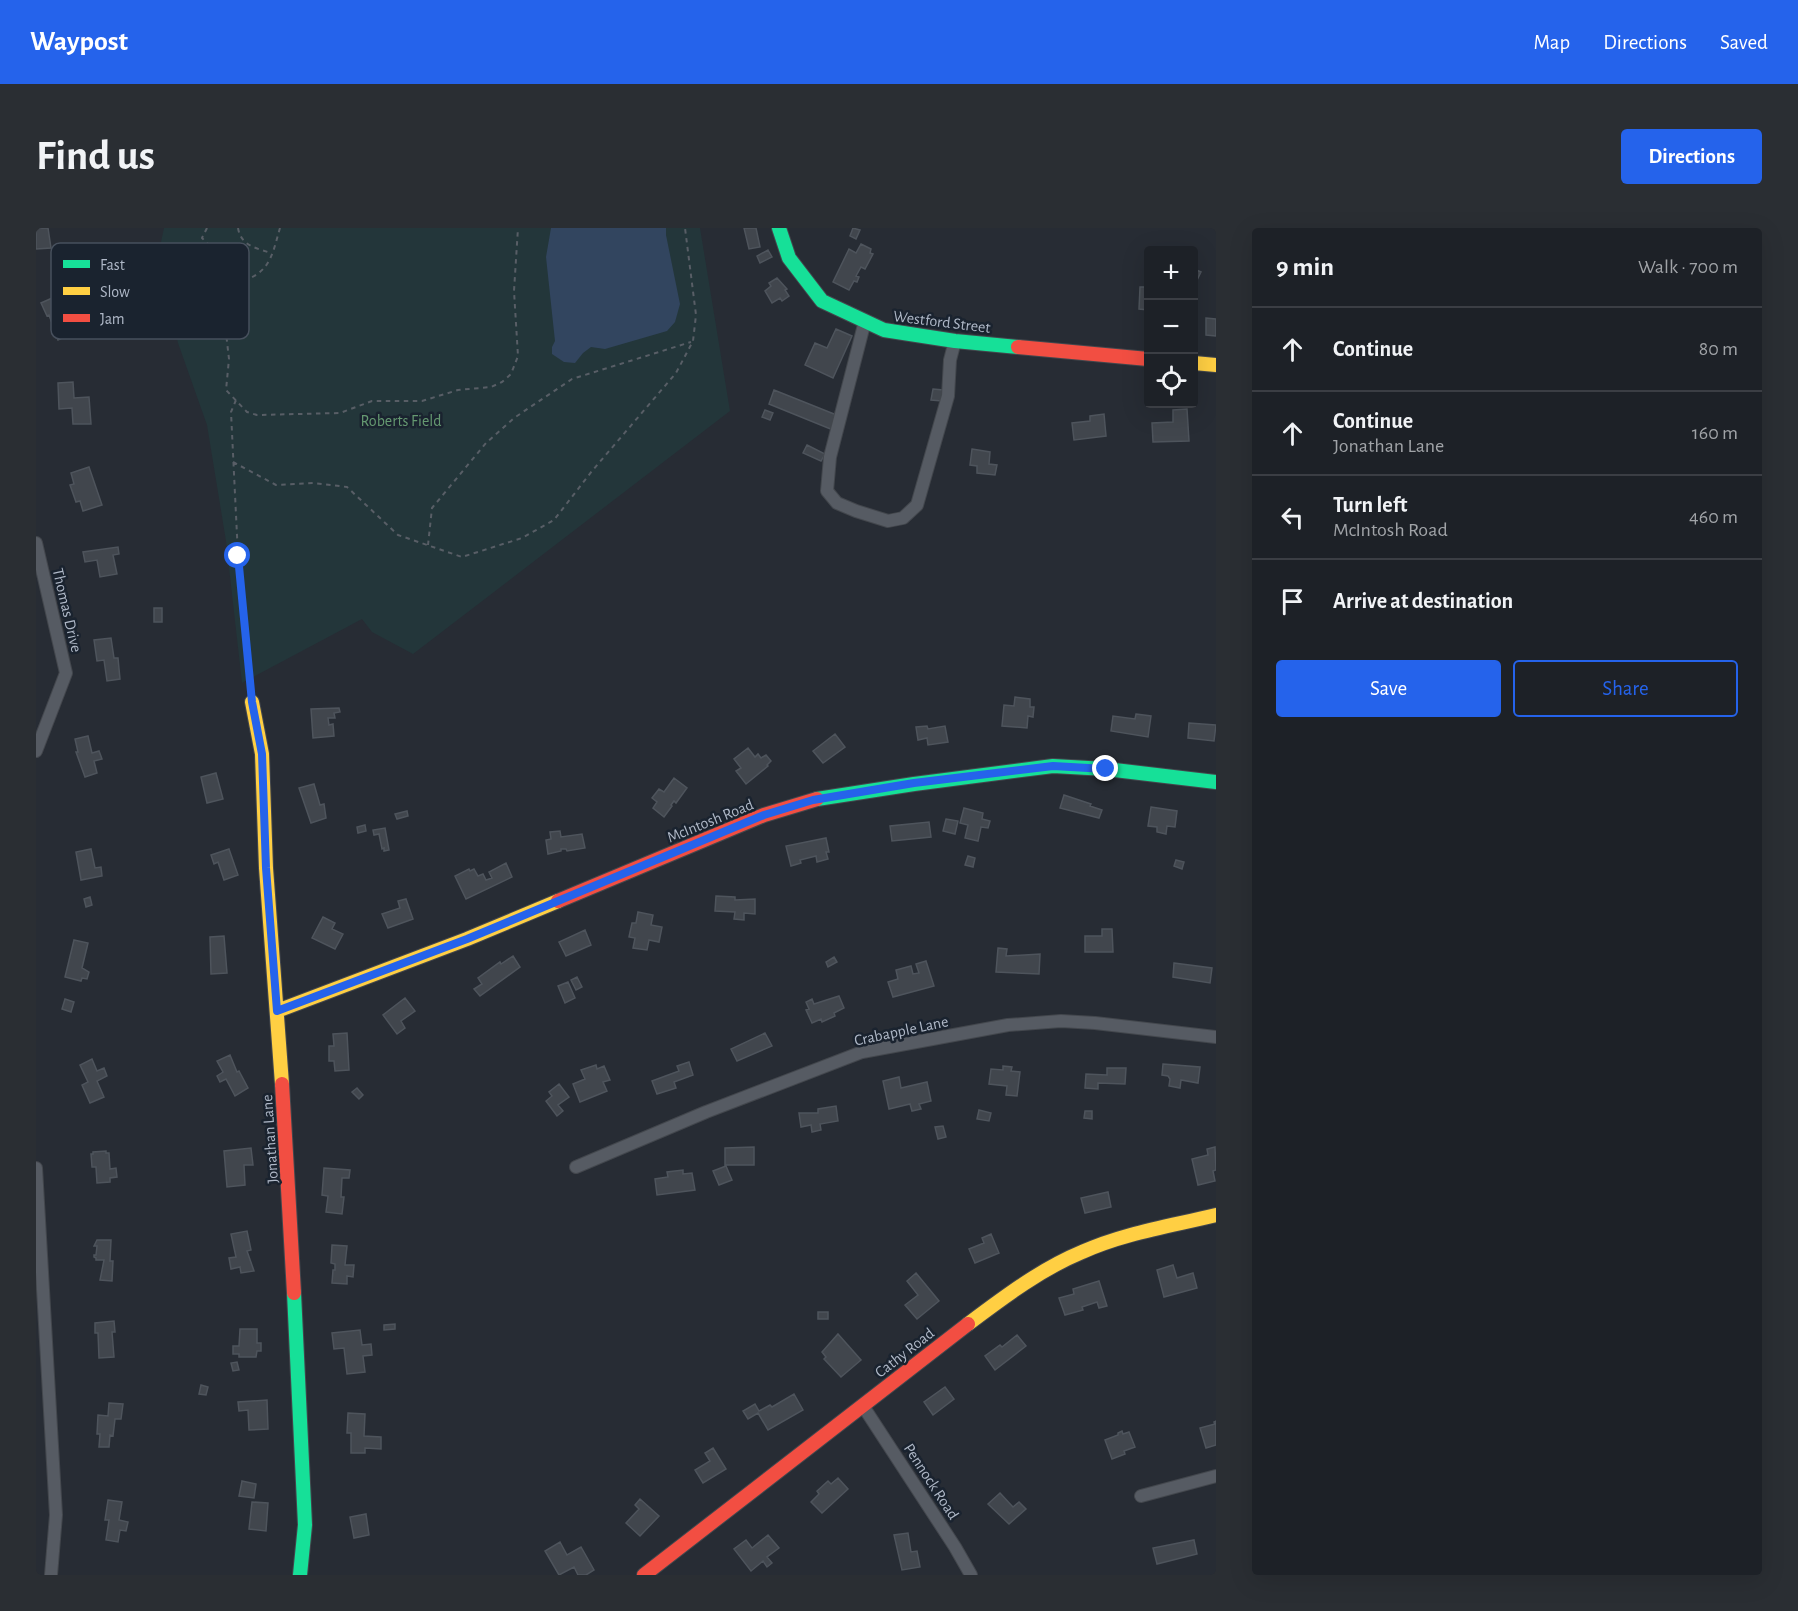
<!DOCTYPE html>
<html lang="en">
<head>
<meta charset="utf-8">
<style>
	:root { --surface:#1d2127; --page:#2a2e33; --text:#f1f3f6; --muted:#a0a3a7; --line:#3b3e44; --accent:#2563eb }
	body { margin:0; font-family:"Alegreya Sans",sans-serif; background:var(--page); color:var(--text) }
	.controls { position:absolute; right:18px; top:18px; display:grid; overflow:hidden; border-radius:6px; box-shadow:0 6px 24px #0002 }
	.controls button { width:54px; height:54px; display:grid; place-items:center; padding:0; border:0; border-bottom:2px solid var(--line); background:var(--surface); color:var(--text); font:30px sans-serif }
	.stop { position:absolute; width:18px; height:18px; margin:-14px; border:4px solid #2563eb; border-radius:50%; background:#fff }
	.stop.end { background:#2563eb; border-color:#fff; box-shadow:0 2px 6px #0008 }
	.list { margin:0; padding:0; list-style:none }
	h2 { display:flex; justify-content:space-between; align-items:center; height:78px; margin:0; padding:0 24px; font-size:26px }
	h2 small { font-size:20px; font-weight:400; color:var(--muted) }
	.list li { display:grid; grid-template-columns:39px 1fr auto; gap:18px; align-items:center; box-sizing:border-box; height:84px; padding:0 24px; border-top:2px solid var(--line) }
	.list b { display:block; font-size:22px; white-space:nowrap }
	.list p { margin:0; font-size:20px; white-space:nowrap; color:var(--muted) }
	.list em { font-size:20px; font-style:normal; color:var(--muted) }
	.actions { display:flex; gap:12px; padding:18px 24px }
	.actions a { flex:1; padding:14px 0; border:2px solid var(--accent); border-radius:6px; text-align:center; font-size:21px; color:var(--accent) }
	.actions .main { background:var(--accent); color:#fff }
	.icon { flex:none; width:33px; height:33px; fill:none; stroke:currentColor; stroke-width:2; stroke-linecap:round; stroke-linejoin:round }
	.map { position:relative; flex:none; width:1180px; height:1347px; overflow:hidden; border-radius:6px }
	header { display:flex; align-items:center; gap:36px; box-sizing:border-box; height:84px; padding:0 30px; background:var(--accent); color:#fff }
	header strong { font-size:28px }
	nav { display:flex; gap:33px; margin-inline-start:auto; font-size:21px }
	.intro { display:flex; align-items:center; justify-content:space-between; box-sizing:border-box; height:144px; padding:0 36px }
	h1 { margin:0; font-size:42px }
	.button { padding:15px 27px; border-radius:6px; background:var(--accent); color:#fff; font-size:21px; font-weight:700 }
	main { display:flex; gap:36px; padding:0 36px }
	aside { flex:1; background:var(--surface); border-radius:6px; box-shadow:0 6px 24px #0002 }
	.map>svg:first-child { display:block }
	.green { fill:#23363a }
	.water { fill:#32455f }
	.building { fill:#41464d; stroke:#4e545c; stroke-width:1.5 }
	.lines { fill:none; stroke-linecap:round; stroke-linejoin:round }
	.street-casing { stroke:#43474d; stroke-width:14 }
	.fast-casing { stroke:#43474d; stroke-width:16 }
	.slow-casing { stroke:#43474d; stroke-width:16 }
	.jam-casing { stroke:#43474d; stroke-width:16 }
	.path { stroke:#585e66; stroke-width:2; stroke-dasharray:4.5 4.5; stroke-linecap:butt }
	.street { stroke:#565b63; stroke-width:12 }
	.fast { stroke:#16e098; stroke-width:14 }
	.slow { stroke:#ffcf43; stroke-width:14 }
	.jam { stroke:#f24e42; stroke-width:14 }
	.route { stroke:#2563eb; stroke-width:8 }
	.labels { text-anchor:middle; stroke-width:5; stroke-linejoin:round; paint-order:stroke }
	.street-label { font-size:16px; fill:#afb8c7; stroke:#1a232f }
	.park-label { font-size:16px; fill:#659971; stroke:#1a232f }
	.key { fill:#1a232f; stroke:#47505d; stroke-width:1.5 }
	.key-label { font-size:16px; fill:#afb8c7 }
</style>
</head>
<body>
<header>
<strong>Waypost</strong>
<nav><a>Map</a><a>Directions</a><a>Saved</a></nav>
</header>
<div class="intro"><h1>Find us</h1><a class="button">Directions</a></div>
<main>
<div class="map">
<svg width="1180" height="1347" viewBox="0 0 1180 1347">
	<rect width="100%" height="100%" fill="#272c34"/>
	<path class="green" d="M128,0H664L694,183L377,426L336,404L326,391L206,455L190,313L171,197L142,115L122,28Z"/>
	<path class="water" d="M515,0H630V7L644,76L639,94L631,103L569,121L555,119L547,125L539,135L528,134L516,126V119L519,113L510,29Z"/>
	<path class="building" d="M0,0H12L15,20L0,21Z
		M708,0H720L724,19L713,21Z
		M817,0L824,2L820,11L814,8Z
		M825,16L835,21L834,25L837,26L829,41L825,39L820,48L823,49L821,54L818,53L813,62L797,54L813,21L820,25Z
		M732,22L736,29L724,35L721,28Z
		M1158,41L1165,44L1161,52L1158,51Z
		M741,50L751,61L749,62L753,68L746,73L744,70L736,75L729,63L735,58L733,55Z
		M1104,59H1112V82L1103,81Z
		M23,67L39,104L22,112L13,87L11,88L5,75Z
		M1170,90L1180,91V108L1170,107Z
		M800,101L816,108L797,150L769,137L779,115L791,120Z
		M37,154L38,170L53,169L55,196H37L36,180L23,181L22,155Z
		M897,161L907,162L906,173L895,172Z
		M738,162L803,188L797,202L733,176Z
		M1151,181L1153,213L1117,214L1116,195L1137,194V182Z
		M729,182L737,185L734,192L726,189Z
		M1068,186L1070,208L1038,212L1036,195L1054,193V188Z
		M771,217L789,226L785,233L767,225Z
		M936,221L954,224L953,236L961,237L959,247L941,245V238L934,237Z
		M53,239L66,277L47,283L44,273L40,274L34,257L38,256L35,245Z
		M82,319L83,326L77,327L81,346L64,349L61,332L49,334L47,324Z
		M118,380H126V394H118Z
		M75,410L78,430H82L84,451L71,453L68,432L61,433L58,412Z
		M979,469L994,471V479H998L997,489L992,488L991,500L966,498L968,477L978,478Z
		M303,480L304,484L298,485L299,490H292L293,497L297,496L298,508L277,510L275,481Z
		M1100,486L1115,488L1112,509L1075,503L1077,488L1099,491Z
		M1153,495L1180,497L1178,513L1152,510Z
		M891,498L892,501L909,498L912,514L892,517L891,510L882,512L880,499Z
		M799,506L809,519L787,535L777,523Z
		M52,508L56,525L63,523L66,531L58,533L61,545L49,549L40,524H42L39,511Z
		M712,520L719,529L722,526L725,530L730,527L735,533L731,537L732,538L710,556L700,543L705,540L698,531Z
		M180,545L187,571L171,575L165,549Z
		M638,550L651,560L640,575L638,573L635,577L636,578L628,589L617,580L621,574L616,570L623,561L628,564Z
		M278,556L284,577L288,576L290,590L275,595L263,560Z
		M1028,567L1055,576L1054,578L1066,582L1063,590L1024,580Z
		M1115,579L1141,583L1139,599L1131,598L1130,606L1121,604V599L1112,598Z
		M928,580L947,585L946,591L954,593L952,600L945,599L942,613L929,610L932,597L924,595Z
		M371,583L372,588L361,591L359,586Z
		M910,591L922,593L919,606L907,603Z
		M893,594L895,609L856,613L854,598Z
		M329,597L330,603L322,605L321,599Z
		M349,600L353,622L348,623V620L346,621L343,606L338,607L337,602Z
		M524,603L525,609L546,606L549,620L531,623L530,621H525V623L512,626L510,612L515,611L514,604Z
		M790,610L793,624H790L792,631L781,634L780,628L764,632L765,635L755,638L750,618Z
		M55,621L59,640L65,639L66,648L45,652L40,624Z
		M193,621L202,647L188,652L182,634L178,636L175,627Z
		M932,628L939,630L937,639L929,637Z
		M1140,632L1148,634L1146,641L1138,638Z
		M470,635L476,649L430,671L419,648L433,641L434,643L438,641L442,648L447,646L450,652L456,650L453,644Z
		M680,668L699,669V672L719,671V686L708,685V692L698,691L699,684L679,683Z
		M54,669L56,677L50,679L48,671Z
		M370,671L377,691L352,700L346,686L364,680L362,673Z
		M602,684L617,687L615,697L626,699L623,714L613,712L611,722L597,720L599,710L593,709L596,695H600Z
		M287,689L299,695L296,701L307,706L299,721L276,710Z
		M1066,701H1076L1077,724H1049V708H1066Z
		M549,702L555,717L530,728L523,714Z
		M188,708L191,745L175,746L174,709Z
		M38,712L52,715L46,740L53,744L51,751L46,750L45,753L29,749Z
		M962,720L971,721L970,728L1004,726L1003,746L960,744Z
		M477,728L484,739L444,768L438,761L446,756L442,750L464,734L465,736Z
		M798,729L801,734L792,739L790,734Z
		M890,733L898,758L857,769L852,754L862,751L860,742L875,738L877,746L883,745L880,736Z
		M1138,735L1176,740L1174,755L1137,749Z
		M541,749L546,759L540,762L535,752Z
		M532,754L539,770L529,775L522,758Z
		M803,768L808,780L798,785L799,788L786,794L785,791L776,795L770,782L773,781L770,774L776,771L778,776Z
		M369,770L379,783L365,793L369,800L361,806L347,787Z
		M29,771L38,774L35,784L26,781Z
		M311,805L313,842L299,843L298,833H293V818H298L297,806Z
		M729,805L736,818L701,833L695,821Z
		M194,827L201,844L203,843L212,860L199,868L190,851L184,854L181,848L187,844L181,833Z
		M56,831L61,843L68,840L71,848L61,853L68,869L54,875L46,857L52,854L44,837Z
		M653,834L657,847L638,854L640,860L621,866L616,853L643,843L641,838Z
		M1127,836L1164,839L1162,855L1145,852L1144,860L1133,858L1134,851L1132,848L1126,847Z
		M560,837L561,841L568,838L574,852L567,854L571,863L544,874L537,856L549,851L545,842Z
		M967,838L976,839L975,843L984,844L981,868L970,867L971,858L953,856L955,841L967,842Z
		M1071,840H1090L1089,856L1062,855V861L1049,860L1050,846L1071,847Z
		M863,849L865,860L891,854L895,873L883,876L885,881L876,883L874,876L853,881L847,853Z
		M523,856L533,869L522,877L527,883L521,888L510,873L516,868L513,864Z
		M321,860L327,867L323,871L316,864Z
		M800,878L802,893L784,896L785,902L776,904L775,897L765,899L763,885H782V881Z
		M943,882L955,885L953,893L941,891Z
		M1049,883H1056V891L1048,890Z
		M907,898L910,909L902,911L899,899Z
		M718,919V937H689V920Z
		M1179,919L1180,942L1177,943L1179,953L1162,957L1156,931L1172,927L1171,921Z
		M215,920L217,937H208L209,957L191,959L188,923Z
		M70,923V925H73L74,941L80,940L81,949L74,950V954L61,955L60,939H56L55,926H57V924Z
		M690,938L696,952L683,957L677,943Z
		M288,940L314,942L313,950H306L305,969H308L306,986L290,984L292,968L286,967Z
		M647,942V946L656,945L659,962L621,967L619,951L632,949L631,944Z
		M1072,964L1075,979L1049,985L1045,970Z
		M211,1003L215,1022L211,1023L218,1043L205,1045L204,1039L195,1041L193,1030L200,1029L195,1006Z
		M955,1006L963,1025L939,1035L933,1021L948,1015L946,1010Z
		M61,1012H75L74,1033H77L76,1053L64,1052L68,1032H60V1030L58,1029V1027H60L61,1018H58Z
		M296,1017L311,1018L309,1037H318L317,1049L311,1048V1056L296,1055L297,1042H299V1036L295,1035Z
		M1137,1037L1141,1050L1157,1045L1161,1060L1128,1069L1121,1042Z
		M880,1045L903,1073L881,1091L869,1077L882,1067L871,1053Z
		M1063,1053L1071,1078L1063,1080L1061,1074L1046,1079L1047,1082L1029,1087L1023,1070L1038,1066L1037,1061Z
		M782,1084H792V1091H782Z
		M78,1093L79,1104H76L78,1129L63,1130L62,1105H59V1095Z
		M359,1096V1101L348,1102V1097Z
		M204,1101H221V1115H225V1123H221L220,1129H203V1126H197V1118H203Z
		M324,1102L326,1117L335,1116L336,1127L327,1128L329,1144L311,1146L308,1120L298,1121L296,1105Z
		M802,1106L825,1132L805,1149L788,1131L790,1129L786,1124Z
		M981,1107L990,1118L959,1142L949,1128L964,1117L966,1119Z
		M201,1134L203,1142L197,1143L195,1135Z
		M165,1157L172,1159L170,1167L163,1166Z
		M909,1159L918,1171L897,1187L888,1174Z
		M758,1166L767,1182L732,1202L722,1185L712,1191L707,1183L719,1176L723,1183L734,1177L736,1179Z
		M231,1172L232,1201L213,1202L212,1182L203,1183L202,1174Z
		M73,1175L87,1176L85,1191H79L77,1208L74,1207L73,1219H63L64,1206H61L62,1187L72,1188Z
		M312,1185L329,1186L328,1208L345,1209V1221L329,1220V1225H315V1205H311Z
		M1180,1193V1217L1170,1220L1164,1200L1179,1196L1178,1194Z
		M1086,1203L1087,1206L1093,1204L1099,1219L1088,1223L1089,1226L1076,1231L1069,1212L1082,1207V1205Z
		M677,1220L690,1241L667,1255L659,1242L674,1233L669,1225Z
		M802,1250L812,1261L786,1285L775,1274L783,1266L781,1263L792,1253L795,1256Z
		M206,1253L220,1256L218,1270L203,1268Z
		M964,1265L977,1279L983,1274L990,1281L973,1296L952,1276Z
		M604,1271L623,1288L604,1308L590,1295L603,1281L599,1277Z
		M72,1272L86,1274L83,1292L92,1294L90,1303L84,1302L82,1314L70,1312L73,1292H69Z
		M216,1274L232,1275L230,1303L213,1301Z
		M330,1286L333,1307L318,1310L314,1289Z
		M872,1305L875,1324L881,1323L884,1339L866,1342L858,1307Z
		M732,1307L743,1320L731,1329L736,1335L731,1339L727,1333L715,1343L698,1321L710,1312L716,1320Z
		M1158,1312L1161,1326L1121,1336L1117,1320Z
		M524,1314L531,1327L545,1319L558,1342L550,1347H542L538,1339L523,1347L509,1323Z"/>
	<g class="lines">
		<g class="street-casing">
			<path id="street" d="M829,93L794,229L791,263L801,275L820,283L852,293L867,290L881,277L912,168L914,132L919,113
				M0,315L30,445L0,523
				M540,939L670,884L826,824L972,797L1025,793L1059,795L1180,809
				M0,940L20,1287L15,1347
				M827,1178L919,1319L935,1347
				M1105,1268L1180,1248"/>
		</g>
		<g class="fast-casing">
			<path id="fast" d="M743,0L753,30L786,73L848,102L919,113L982,119
				M781,571L878,556L1017,538L1070,541L1180,554
				M258,1065L269,1297L264,1347"/>
		</g>
		<g class="slow-casing">
			<path id="slow" d="M1158,135L1180,137
				M216,474L226,526L230,640L246,856
				M241,783L431,711L522,673
				M932,1096C968,1069 1005,1041 1046,1024C1088,1005 1135,998 1180,987"/>
		</g>
		<g class="jam-casing">
			<path id="jam" d="M982,119L1112,131
				M522,673L728,587L781,571
				M246,856L258,1065
				M608,1347L932,1096"/>
		</g>
		<path class="path" d="M171,0L166,10L186,30L206,22L210,16
			M202,0C205,18 220,20 235,25
			M244,0C240,13 237,30 228,40C217,53 193,56 186,70L193,131L190,162L211,184L221,187L304,185L336,173H386L422,162L455,159L466,154L475,146L482,128L478,63L482,0
			M200,172L195,184L202,328L215,459
			M197,234L240,257L278,255L311,259L362,307L426,329L486,310L518,292L556,243L640,145L657,113L660,87L649,0
			M392,317L396,280L450,215L478,190L536,151L655,114"/>
		<use href="#street" class="street"/>
		<use href="#fast" class="fast"/>
		<use href="#slow" class="slow"/>
		<use href="#jam" class="jam"/>
	</g>
	<g class="lines">
		<path class="route" d="M202,328L216,474L226,526L230,640L241,783L431,711L728,587L777,572L878,555L1017,538L1070,541"/>
	</g>
	<g class="labels">
		<g class="street-label">
			<text transform="translate(906 93) rotate(7)" y="6">Westford Street</text>
			<text transform="translate(32 382) rotate(77)" y="6">Thomas Drive</text>
			<text transform="translate(674 592) rotate(-22)" y="6">McIntosh Road</text>
			<text transform="translate(865 802) rotate(-12)" y="6">Crabapple Lane</text>
			<text transform="translate(233 911) rotate(-94)" y="6">Jonathan Lane</text>
			<text transform="translate(868 1124) rotate(-38)" y="6">Cathy Road</text>
			<text transform="translate(896 1253) rotate(57)" y="6">Pennock Road</text>
		</g>
		<g class="park-label">
			<text x="365" y="198">Roberts Field</text>
		</g>
	</g>
	<rect x="15" y="15" width="198" height="96" rx="9" class="key"/>
	<rect x="27" y="32" width="27" height="8" fill="#16e098"/>
	<rect x="27" y="59" width="27" height="8" fill="#ffcf43"/>
	<rect x="27" y="86" width="27" height="8" fill="#f24e42"/>
	<g class="key-label">
		<text x="64" y="42">Fast</text>
		<text x="64" y="69">Slow</text>
		<text x="64" y="96">Jam</text>
	</g>
</svg>
<div class="controls">
<button>+</button>
<button>−</button>
<button><svg class="icon" aria-label="locate" viewBox="0 0 24 24"><circle cx="12" cy="12" r="6"/><path d="M12 2v4M12 18v4M2 12h4M18 12h4"/></svg></button>
</div>
<div class="stop" style="left:202px;top:328px"></div>
<div class="stop end" style="left:1070px;top:541px"></div>
</div>
<aside>
<h2>9 min<small>Walk · 700 m</small></h2>
<ul class="list">
<li><svg class="icon" aria-label="ahead" viewBox="0 0 24 24"><path d="M12 20V5M6 11l6-6 6 6"/></svg><div><b>Continue</b></div><em>80 m</em></li>
<li><svg class="icon" aria-label="ahead" viewBox="0 0 24 24"><path d="M12 20V5M6 11l6-6 6 6"/></svg><div><b>Continue</b><p>Jonathan Lane</p></div><em>160 m</em></li>
<li><svg class="icon" aria-label="left" viewBox="0 0 24 24"><path d="M17 20v-9H6M10 6l-5 5 5 5"/></svg><div><b>Turn left</b><p>McIntosh Road</p></div><em>460 m</em></li>
<li><svg class="icon" aria-label="arrive" viewBox="0 0 24 24"><path d="M6 21V4h12l-3 4 3 4H6"/></svg><div><b>Arrive at destination</b></div></li>
</ul>
<div class="actions"><a class="main">Save</a><a>Share</a></div>
</aside>
</main>
</body>
</html>
